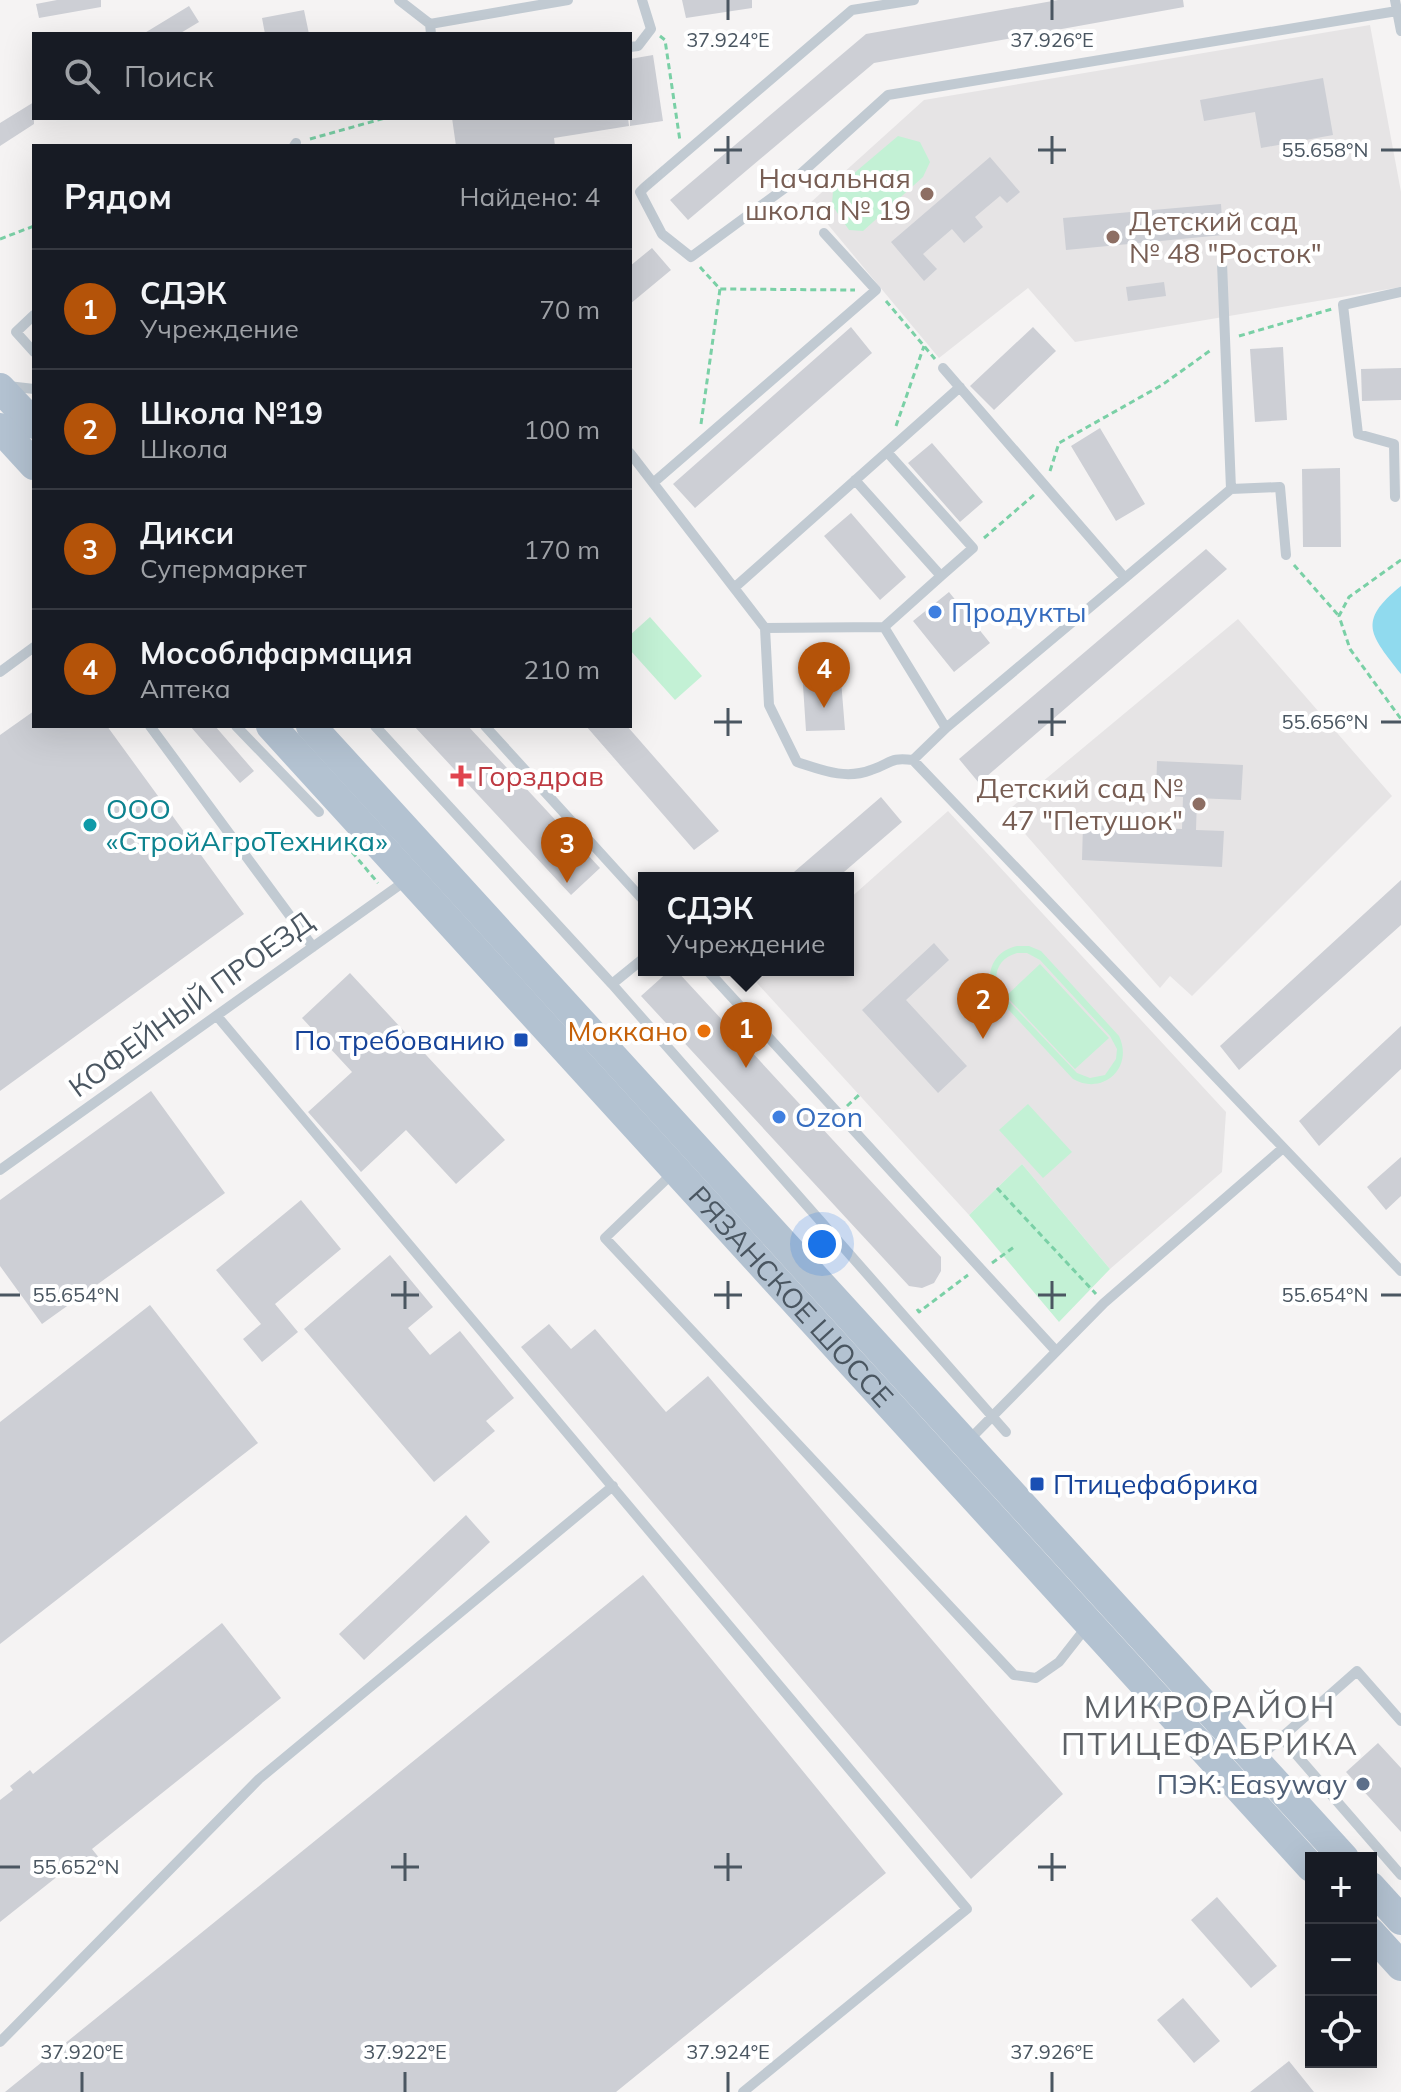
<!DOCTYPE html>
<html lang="ru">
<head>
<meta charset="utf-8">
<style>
	:root { --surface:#171b24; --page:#20242c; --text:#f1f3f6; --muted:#9ea1a6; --line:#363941; --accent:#b45309 }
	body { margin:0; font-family:Mulish,sans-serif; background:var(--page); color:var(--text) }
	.controls { position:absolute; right:24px; bottom:24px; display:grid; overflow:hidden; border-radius:0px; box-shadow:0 8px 32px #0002 }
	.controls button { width:72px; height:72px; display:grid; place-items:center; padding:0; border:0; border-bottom:2px solid var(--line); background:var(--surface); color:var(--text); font:40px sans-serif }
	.you { position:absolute; left:822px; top:1244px; width:28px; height:28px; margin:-20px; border:6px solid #fff; border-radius:50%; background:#1a73e8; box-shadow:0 0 0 12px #1a73e833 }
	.badge { display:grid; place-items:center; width:52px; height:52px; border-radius:50%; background:var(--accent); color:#fff; font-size:26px; font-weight:700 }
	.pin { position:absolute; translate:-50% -66px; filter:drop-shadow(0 2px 4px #0008) }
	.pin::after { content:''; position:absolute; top:42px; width:28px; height:24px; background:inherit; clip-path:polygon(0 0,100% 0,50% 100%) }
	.popup { position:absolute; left:638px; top:872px; width:216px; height:104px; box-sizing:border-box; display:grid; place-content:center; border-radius:0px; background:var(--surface); filter:drop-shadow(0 2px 6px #0005); font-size:26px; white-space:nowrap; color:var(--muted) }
	.popup b { font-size:30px; color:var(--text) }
	.popup::after { content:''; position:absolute; left:50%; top:100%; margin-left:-16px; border:16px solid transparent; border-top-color:var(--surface) }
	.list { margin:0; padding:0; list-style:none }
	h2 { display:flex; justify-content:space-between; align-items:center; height:104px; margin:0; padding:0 32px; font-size:34px }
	h2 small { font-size:26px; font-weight:400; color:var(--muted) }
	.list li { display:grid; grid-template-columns:52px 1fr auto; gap:24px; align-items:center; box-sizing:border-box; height:120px; padding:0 32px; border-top:2px solid var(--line) }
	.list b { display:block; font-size:30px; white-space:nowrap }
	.list p { margin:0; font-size:26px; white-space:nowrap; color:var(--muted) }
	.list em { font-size:26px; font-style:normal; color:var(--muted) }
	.icon { flex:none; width:44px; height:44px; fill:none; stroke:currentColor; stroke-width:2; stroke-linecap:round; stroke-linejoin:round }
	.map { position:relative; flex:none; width:1401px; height:2092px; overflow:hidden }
	.search { position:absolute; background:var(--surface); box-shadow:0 8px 32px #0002; left:32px; top:32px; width:600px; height:88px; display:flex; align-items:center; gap:20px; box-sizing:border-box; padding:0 28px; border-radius:0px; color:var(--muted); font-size:30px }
	.panel { position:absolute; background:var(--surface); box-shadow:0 8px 32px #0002; left:32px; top:144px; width:600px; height:584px; border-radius:0px }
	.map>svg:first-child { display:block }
	.education { fill:#e6e4e5 }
	.green { fill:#c3f1d5; fill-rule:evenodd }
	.water { fill:#90daee }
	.building { fill:#cdcfd5 }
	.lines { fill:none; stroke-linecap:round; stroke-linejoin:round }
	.path { stroke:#7ad0a6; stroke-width:3; stroke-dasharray:6 4; stroke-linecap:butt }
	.lane { stroke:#c1cad2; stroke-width:10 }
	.primary { stroke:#b3c2d1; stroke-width:30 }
	.ticks { fill:none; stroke:#4a5661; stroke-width:3 }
	.education-dot { fill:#8d6e63; stroke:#fff; stroke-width:3 }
	.shop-dot { fill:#3f7fe0; stroke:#fff; stroke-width:3 }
	.health-dot { fill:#e0444e; stroke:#fff; stroke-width:3 }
	.culture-dot { fill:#0f9aa8; stroke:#fff; stroke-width:3 }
	.food-dot { fill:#e8710a; stroke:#fff; stroke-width:3 }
	.transit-dot { fill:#1a4fb4; stroke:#fff; stroke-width:3 }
	.service-dot { fill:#5c6f8a; stroke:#fff; stroke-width:3 }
	.labels { text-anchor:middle; stroke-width:8; stroke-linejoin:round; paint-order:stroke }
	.education-label { font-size:28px; fill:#785e54; stroke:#fff; text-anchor:end }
	.shop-label { font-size:28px; fill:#366cbe; stroke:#fff; text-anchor:start }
	.health-label { font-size:28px; fill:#be3a42; stroke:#fff; text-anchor:start }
	.culture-label { font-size:28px; fill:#0d838f; stroke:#fff; text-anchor:start }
	.street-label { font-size:28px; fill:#4a5661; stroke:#fff }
	.food-label { font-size:28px; fill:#c56008; stroke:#fff; text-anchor:end }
	.transit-label { font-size:28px; fill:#164399; stroke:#fff; text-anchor:end }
	.service-label { font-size:28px; fill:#4e5e75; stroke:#fff; text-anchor:end }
	.quarter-label { font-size:32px; letter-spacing:2px; fill:#5f6368; stroke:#fff }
	.ticks-label { font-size:20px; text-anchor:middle; fill:#4a5661; stroke:#fff; stroke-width:8; stroke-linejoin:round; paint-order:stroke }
</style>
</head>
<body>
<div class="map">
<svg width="1401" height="2092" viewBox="0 0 1401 2092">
	<rect width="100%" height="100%" fill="#f5f3f3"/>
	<path class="education" d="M1370,25L1401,192V287L1075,342L1028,288L939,358L810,203L924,100Z
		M1238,619L1392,796L1192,996L1170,976L1160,988L1006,812Z
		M948,811L1226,1112L1222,1172L1110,1269L1022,1164L969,1215L756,982L770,970H848V900Z"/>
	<path class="green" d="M898,136L920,142L930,162L923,177L863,231L849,230L832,205L833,191Z
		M650,617L702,676L675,700L630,650V635Z
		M1017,946H1029L1041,951L1119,1036C1134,1068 1103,1096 1073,1079L994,994C984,972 994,951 1017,946ZM1017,953H1027L1040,960L1110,1036L1117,1049L1116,1059L1105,1075L1090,1078L1077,1073L999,991C992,973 999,958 1017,953Z
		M1040,964L1109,1038L1075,1069L1006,996Z
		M1028,1104L1072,1152L1043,1178L999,1130Z
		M1022,1164L1110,1269L1059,1322L969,1215Z"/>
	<path class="water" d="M1401,586V674C1371,635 1356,622 1401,586Z"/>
	<path class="building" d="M57,0H101V7L39,18L36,4Z
		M682,0H752V8L686,18Z
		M1058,0H1183L1184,7L874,63L688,220L670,200L866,34Z
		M189,6L199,22L179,34H143Z
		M304,10L309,34H265L262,18Z
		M653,55L663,121L630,126V59Z
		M1323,78L1333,135L1261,148L1255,112L1204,121L1200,100Z
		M34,102V124L0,146V123Z
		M452,118H628L629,126L554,138L555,146H456Z
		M990,157L1020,192L1007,203L1000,196L975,217L983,227L964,243L952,229L923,254L937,269L924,281L891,242Z
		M1221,204L1223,235L1066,250L1063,218Z
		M652,248L671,270L630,304V266Z
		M1164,282L1166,296L1128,301L1126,287Z
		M851,327L872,353L695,508L673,484Z
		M1033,327L1056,351L994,410L970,386Z
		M1283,347L1287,420L1255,422L1250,349Z
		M1401,368V400L1362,401L1361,369Z
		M1100,428L1145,504L1116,521L1071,446Z
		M932,443L983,502L960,522L908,463Z
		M1340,468L1341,547H1303L1302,469Z
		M851,513L906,577L880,600L824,536Z
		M1206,549L1227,569L979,783L959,759Z
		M949,592L990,643L954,672L913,621Z
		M801,655H839L845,730L806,731Z
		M34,711V726H107L244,914L0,1091V735Z
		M190,726H215L254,771L240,783Z
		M414,726H468L600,868L571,895Z
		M586,726H627L719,831L694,850Z
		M1157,761L1243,765L1241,800L1197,798L1196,830L1224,831L1222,867L1082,860L1083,825L1182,829L1183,797L1156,795Z
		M881,797L902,822L837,878H787Z
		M1401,880V925L1239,1070L1220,1046Z
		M934,943L949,960L906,1000L967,1066L938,1093L862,1010Z
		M670,970H676L941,1257V1271L934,1283L922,1288L909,1286L641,996Z
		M350,973L505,1140L456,1184L406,1130L361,1172L308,1112L352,1072L302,1018Z
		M1401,1026V1069L1319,1146L1299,1121Z
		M151,1091L225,1193L42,1324L0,1266V1200Z
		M1401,1157V1196L1386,1210L1367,1187Z
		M301,1200L341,1249L275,1304L298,1332L262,1362L243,1339L261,1324L216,1270Z
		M390,1255L433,1307L408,1328L430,1355L460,1331L514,1398L486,1421L495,1431L434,1482L304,1329Z
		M150,1305L258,1443L0,1644V1422Z
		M549,1324L571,1349L595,1329L666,1412L708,1376L1063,1794L971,1879L521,1347Z
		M466,1515L490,1542L364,1660L339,1634Z
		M643,1575L886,1873L616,2092H5Z
		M222,1623L281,1698L92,1849L100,1859L81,1874L73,1864L0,1922V1800L13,1790L10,1786L30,1770L33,1774Z
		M1378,1743L1401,1768V1832L1346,1772Z
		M1217,1897L1277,1966L1251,1988L1191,1920Z
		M1183,1998L1220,2041L1194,2063L1157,2020Z
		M1289,2061L1314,2092H1250Z"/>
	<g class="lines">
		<path class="path" d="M660,36L665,40L680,141
			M310,139L385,118
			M0,239L34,226
			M700,267L720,289L855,290
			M886,301L935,359
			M1239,336L1332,309
			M701,424L720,289
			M896,426L924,346
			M1050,471L1059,443L1162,385L1211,350
			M984,538L1035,494
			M1401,560L1349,597L1339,616L1350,649L1401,719
			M1294,565L1339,616
			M352,852L378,883
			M847,1106L859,1095
			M997,1188L1096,1294
			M992,1263L1014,1247
			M917,1309L919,1312L968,1275"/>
		<path class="lane" d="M399,0L430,24L431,34
			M914,0L852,10L645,187L640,192L662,234L691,257L785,188L888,95L1397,11
			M1395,0L1401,31
			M430,24L568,0
			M630,47L638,46L651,29L642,0
			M294,146L296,143
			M34,315L16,332L34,352
			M943,368L1125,578
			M8,386L34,389
			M887,452L973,548L941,576
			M630,453L765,628L769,705L797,762C822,770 845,780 871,770C892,763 889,757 913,760L1401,1271
			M855,480L941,576L884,627
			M653,483L876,290L824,233
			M1231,489L1280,487L1286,555
			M1395,497L1394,444L1358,434L1343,305L1401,292
			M734,588L960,387
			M765,628L884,627L946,728L913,760
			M0,672L34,647
			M150,726L313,947
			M236,726L319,812
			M375,726L612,984L644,958
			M485,726L644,901
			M946,728L1231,489L1222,263
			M707,970L1056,1351
			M612,984L1006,1432
			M217,1016L967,1909L743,2092
			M0,1170L408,879
			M675,1171L605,1238L1014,1675L1036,1678L1059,1662L1088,1625
			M969,1440L1104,1303L1283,1148
			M1281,1737L1401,1875
			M1257,1759L1357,1671L1401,1721
			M0,2042L259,1779L613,1486"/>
		<g class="primary">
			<path d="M0,388L34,424"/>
			<path d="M0,428L34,465"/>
			<path id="s1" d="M271,726L1311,1867"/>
			<path d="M311,726L1344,1858"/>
			<path d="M1371,1887L1401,1920"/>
			<path d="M1371,1933L1401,1966"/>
		</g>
	</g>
	<path class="ticks" d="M728,0V20M1052,0V20M728,136V164M1052,136V164M714,150H742M1038,150H1066M1381,150H1401M728,708V736M1052,708V736M714,722H742M1038,722H1066M1381,722H1401M405,1281V1309M728,1281V1309M1052,1281V1309M0,1295H20M391,1295H419M714,1295H742M1038,1295H1066M1381,1295H1401M405,1853V1881M728,1853V1881M1052,1853V1881M0,1867H20M391,1867H419M714,1867H742M1038,1867H1066M82,2072V2092M405,2072V2092M728,2072V2092M1052,2072V2092"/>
	<g class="education-dot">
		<circle cx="927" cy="194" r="8"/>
		<circle cx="1113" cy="237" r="8"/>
		<circle cx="1199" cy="804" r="8"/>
	</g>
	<g class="shop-dot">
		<circle cx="935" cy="612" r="8"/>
		<circle cx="779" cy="1117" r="8"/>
	</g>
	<path class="health-dot" d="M457 764h8v8h8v8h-8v8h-8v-8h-8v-8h8z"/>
	<circle class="culture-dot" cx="90" cy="825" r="8"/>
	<circle class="food-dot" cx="704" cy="1031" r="8"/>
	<g class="transit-dot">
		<rect x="513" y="1032" width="16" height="16" rx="4"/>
		<rect x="1029" y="1476" width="16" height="16" rx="4"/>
	</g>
	<circle class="service-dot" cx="1363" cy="1784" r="8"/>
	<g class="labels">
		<g class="education-label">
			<text x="911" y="188">Начальная<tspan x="911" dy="32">школа № 19</tspan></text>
			<text x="1129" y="231" text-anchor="start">Детский сад<tspan x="1129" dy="32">№ 48 "Росток"</tspan></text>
			<text x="1183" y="798">Детский сад №<tspan x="1183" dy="32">47 "Петушок"</tspan></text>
		</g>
		<g class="shop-label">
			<text x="951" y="622">Продукты</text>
			<text x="795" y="1127">Ozon</text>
		</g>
		<g class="health-label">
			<text x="477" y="786">Горздрав</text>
		</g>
		<g class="culture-label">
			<text x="106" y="819">ООО<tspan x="106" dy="32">«СтройАгроТехника»</tspan></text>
		</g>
		<g class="street-label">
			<text transform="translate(191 1004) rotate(-36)" y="10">КОФЕЙНЫЙ ПРОЕЗД</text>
			<text dy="10" stroke="none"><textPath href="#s1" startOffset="772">РЯЗАНСКОЕ ШОССЕ</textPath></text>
		</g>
		<g class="food-label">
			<text x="688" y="1041">Моккано</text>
		</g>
		<g class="transit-label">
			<text x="505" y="1050">По требованию</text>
			<text x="1053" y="1494" text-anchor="start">Птицефабрика</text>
		</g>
		<g class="service-label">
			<text x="1347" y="1794">ПЭК: Easyway</text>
		</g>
		<g class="quarter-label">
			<text x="1210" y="1718">МИКРОРАЙОН<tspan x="1210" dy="37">ПТИЦЕФАБРИКА</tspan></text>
		</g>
	</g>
	<g class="ticks-label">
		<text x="728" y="47">37.924°E</text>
		<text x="1052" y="47">37.926°E</text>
		<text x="1325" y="157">55.658°N</text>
		<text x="1325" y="729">55.656°N</text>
		<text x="76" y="1302">55.654°N</text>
		<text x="1325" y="1302">55.654°N</text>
		<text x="76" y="1874">55.652°N</text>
		<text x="82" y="2059">37.920°E</text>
		<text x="405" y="2059">37.922°E</text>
		<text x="728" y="2059">37.924°E</text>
		<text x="1052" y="2059">37.926°E</text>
	</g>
</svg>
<div class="controls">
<button>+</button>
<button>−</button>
<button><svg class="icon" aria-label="locate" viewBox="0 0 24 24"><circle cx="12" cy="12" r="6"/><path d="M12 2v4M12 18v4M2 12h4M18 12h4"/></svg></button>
</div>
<div class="you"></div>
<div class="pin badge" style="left:746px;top:1068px">1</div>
<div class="popup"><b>СДЭК</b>Учреждение</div>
<div class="pin badge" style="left:983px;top:1039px">2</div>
<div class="pin badge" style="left:567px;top:883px">3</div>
<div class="pin badge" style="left:824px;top:708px">4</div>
<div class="search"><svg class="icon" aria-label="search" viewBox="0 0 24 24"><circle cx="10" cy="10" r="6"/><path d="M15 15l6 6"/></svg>Поиск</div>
<section class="panel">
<h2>Рядом<small>Найдено: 4</small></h2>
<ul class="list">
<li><span class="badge">1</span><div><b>СДЭК</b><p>Учреждение</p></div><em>70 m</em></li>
<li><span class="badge">2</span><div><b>Школа №19</b><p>Школа</p></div><em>100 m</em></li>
<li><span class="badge">3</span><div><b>Дикси</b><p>Супермаркет</p></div><em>170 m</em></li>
<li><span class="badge">4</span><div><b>Мособлфармация</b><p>Аптека</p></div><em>210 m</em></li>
</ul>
</section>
</div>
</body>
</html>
